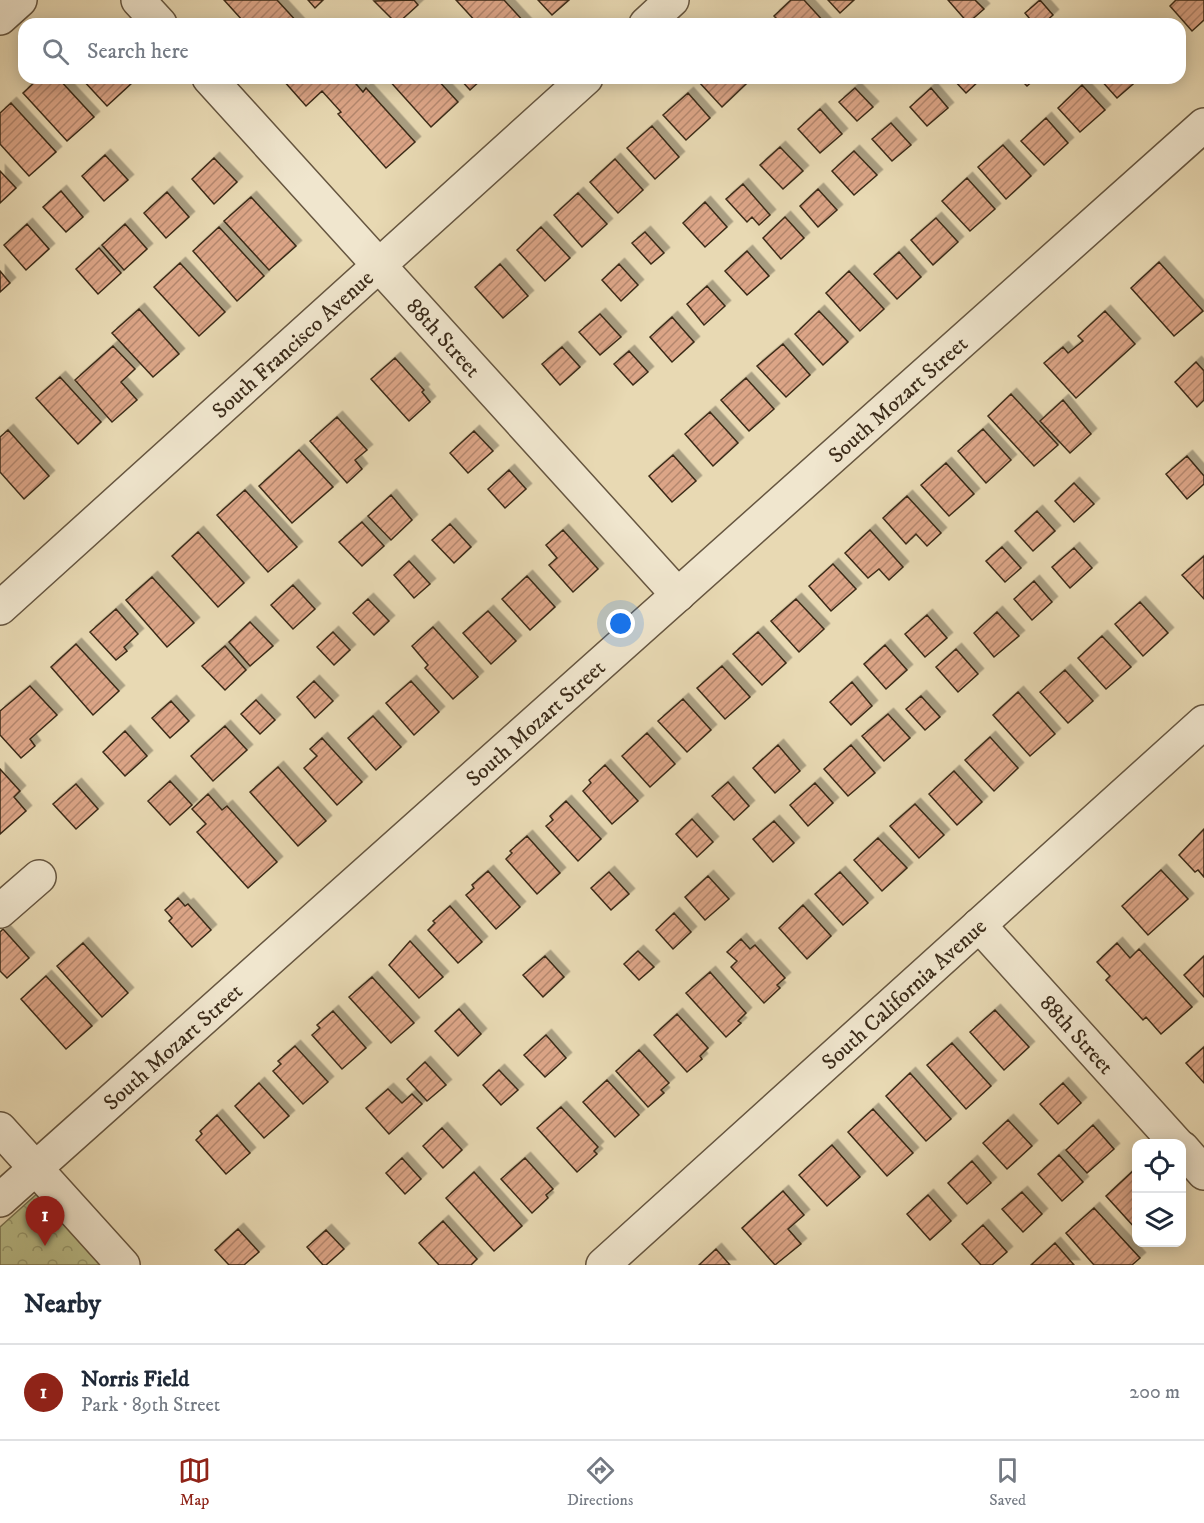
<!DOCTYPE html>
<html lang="en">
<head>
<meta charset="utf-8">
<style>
	:root { --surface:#fff; --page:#f2f2f3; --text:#1f2937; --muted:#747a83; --line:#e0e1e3; --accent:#8f2418 }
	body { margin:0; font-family:"IM FELL DW Pica",serif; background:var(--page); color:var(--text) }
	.controls { position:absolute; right:18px; bottom:18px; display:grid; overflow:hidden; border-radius:12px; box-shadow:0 3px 15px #0003 }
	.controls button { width:54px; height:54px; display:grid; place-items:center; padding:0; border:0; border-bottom:2px solid var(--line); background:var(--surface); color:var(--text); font:30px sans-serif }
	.you { position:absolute; left:621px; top:624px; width:21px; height:21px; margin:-15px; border:4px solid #fff; border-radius:50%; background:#1a73e8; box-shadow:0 0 0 9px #1a73e833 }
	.badge { display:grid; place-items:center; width:39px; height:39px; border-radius:50%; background:var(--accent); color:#fff; font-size:20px; font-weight:700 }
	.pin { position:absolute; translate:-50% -50px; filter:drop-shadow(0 2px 3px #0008) }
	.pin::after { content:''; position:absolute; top:32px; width:21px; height:18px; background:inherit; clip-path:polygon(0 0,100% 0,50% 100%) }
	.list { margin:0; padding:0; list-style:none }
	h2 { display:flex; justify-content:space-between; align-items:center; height:78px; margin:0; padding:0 24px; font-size:26px }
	h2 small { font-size:20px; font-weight:400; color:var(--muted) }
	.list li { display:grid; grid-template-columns:39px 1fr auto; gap:18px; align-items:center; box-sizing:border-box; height:96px; padding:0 24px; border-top:2px solid var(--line) }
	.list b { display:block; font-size:22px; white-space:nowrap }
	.list p { margin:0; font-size:20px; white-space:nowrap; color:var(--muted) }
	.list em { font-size:20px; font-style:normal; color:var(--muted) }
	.icon { flex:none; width:33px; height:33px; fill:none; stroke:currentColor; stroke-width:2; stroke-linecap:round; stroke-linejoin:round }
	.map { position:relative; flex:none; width:1204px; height:1265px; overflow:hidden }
	.search { position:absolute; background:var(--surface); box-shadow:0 3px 15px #0003; left:18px; right:18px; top:18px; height:66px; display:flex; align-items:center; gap:15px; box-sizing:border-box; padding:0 21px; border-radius:18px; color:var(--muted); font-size:22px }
	.sheet { height:174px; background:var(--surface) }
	nav { display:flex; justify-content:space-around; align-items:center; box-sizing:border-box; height:84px; border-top:2px solid var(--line); background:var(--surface); font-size:16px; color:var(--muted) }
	nav a { display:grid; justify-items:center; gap:3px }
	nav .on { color:var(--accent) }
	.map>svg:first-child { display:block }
	.forest { fill:url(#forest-crowns); stroke:#7a7452; stroke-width:1.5 }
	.building { fill:url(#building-hatch); stroke:#3b2b19; stroke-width:1.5; filter:url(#shadow) }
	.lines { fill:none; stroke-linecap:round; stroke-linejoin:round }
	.minor-casing { stroke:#665640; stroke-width:36 }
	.minor { stroke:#f0e6ce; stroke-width:33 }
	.labels { text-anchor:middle; stroke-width:4.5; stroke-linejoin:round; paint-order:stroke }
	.street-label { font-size:22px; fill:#3b2b19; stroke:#f0e6ce }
</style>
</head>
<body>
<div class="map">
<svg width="1204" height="1265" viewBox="0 0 1204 1265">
	<defs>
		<pattern id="forest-crowns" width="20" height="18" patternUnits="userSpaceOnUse" patternTransform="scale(1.5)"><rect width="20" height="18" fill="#babe8a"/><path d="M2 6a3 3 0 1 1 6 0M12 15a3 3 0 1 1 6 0" fill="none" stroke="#989b70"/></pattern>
		<pattern id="building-hatch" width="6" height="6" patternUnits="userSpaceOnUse" patternTransform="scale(1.5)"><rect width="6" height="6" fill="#dca587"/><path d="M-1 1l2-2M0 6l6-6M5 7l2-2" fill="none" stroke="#b4876e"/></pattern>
		<filter id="shadow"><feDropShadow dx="5.5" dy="-5.5" stdDeviation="0" flood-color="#0004"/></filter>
	</defs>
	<rect width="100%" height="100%" fill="#e8d9b3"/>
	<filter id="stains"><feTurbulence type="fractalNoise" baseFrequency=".00333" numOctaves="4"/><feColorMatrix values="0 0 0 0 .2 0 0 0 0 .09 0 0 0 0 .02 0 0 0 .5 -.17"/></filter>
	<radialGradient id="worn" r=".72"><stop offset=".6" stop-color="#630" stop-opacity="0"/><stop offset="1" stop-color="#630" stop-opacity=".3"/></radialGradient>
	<path class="forest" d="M40,1191L107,1265H0V1227Z"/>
	<path class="building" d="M224,0H277L299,24H240L243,21Z
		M308,0H323L315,8Z
		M414,0L418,5L397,24L374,1Z
		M456,0H504L526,24H478Z
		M538,0H569L552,15Z
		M791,0H804L826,24H782L774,16Z
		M828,0H854L840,13Z
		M948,0H975L984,9L968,23Z
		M1040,0L1053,15L1043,24H1034L1025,13Z
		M1176,0H1204V20L1192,31L1170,6Z
		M39,78H58L94,117L67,141L23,93Z
		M81,78H129L133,82L107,106Z
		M285,78H351L363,92L366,88L415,142L386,168L338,114L341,112L322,91L306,106L283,80Z
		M387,78H436L458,102L431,127Z
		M459,78H483L470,90Z
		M704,78H740L746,84L722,107L699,82Z
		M952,78H982L966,93Z
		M1019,78H1036L1027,86Z
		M1099,78H1140L1117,98Z
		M1082,85L1105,110L1080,132L1058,108Z
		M855,88L873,107L857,121L839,102Z
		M931,88L948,108L927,126L910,107Z
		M688,93L710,118L686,140L663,115Z
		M11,103L56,152L29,176L0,144V113Z
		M820,109L842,134L820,153L798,129Z
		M1046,118L1068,143L1044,165L1021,141Z
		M891,123L911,145L892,161L872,139Z
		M652,126L679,157L655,179L627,148Z
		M1003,145L1031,176L1006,199L978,167Z
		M780,147L803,171L783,189L760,165Z
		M854,151L877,175L854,195L832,171Z
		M105,155L128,180L104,201L82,176Z
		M214,158L237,182L214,204L192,179Z
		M615,159L643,190L618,213L590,182Z
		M0,171L16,188L0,203Z
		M967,178L995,209L970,231L942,201Z
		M743,184L770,215L759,225L752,217L747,222L726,199Z
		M818,189L837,210L818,227L800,206Z
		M61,191L83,217L66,232L43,207Z
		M167,192L189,217L166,238L144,213Z
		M578,193L607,224L582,247L554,215Z
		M251,197L296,246L269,270L224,221Z
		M705,202L727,227L705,247L683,223Z
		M785,217L804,238L781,259L763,238Z
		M936,218L958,242L933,265L911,240Z
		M27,224L49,249L26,270L4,245Z
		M125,224L147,249L124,270L102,245Z
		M219,227L264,276L237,301L193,251Z
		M541,227L570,258L545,281L517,250Z
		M645,232L664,253L651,264L632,243Z
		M99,248L121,273L98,294L76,269Z
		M747,251L769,276L747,295L725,271Z
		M899,252L921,277L897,299L874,274Z
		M1159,262L1203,311L1174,336L1131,288Z
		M180,263L225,312L199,336L154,287Z
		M500,264L528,296L503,318L475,287Z
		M619,264L638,285L621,301L602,280Z
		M0,271L10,283L0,292Z
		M849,271L884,309L860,331L826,293Z
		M707,286L725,306L704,325L687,304Z
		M139,309L179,354L153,377L112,333Z
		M819,311L848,342L823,365L795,334Z
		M1105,311L1135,344L1076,398L1044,363L1063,347L1068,353L1083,341L1078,336Z
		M600,314L621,337L600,355L579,332Z
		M672,317L694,342L672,362L650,337Z
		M783,344L810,375L786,397L757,366Z
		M113,346L135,369L121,382L137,400L112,422L75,380Z
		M562,347L580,367L560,385L542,364Z
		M629,351L648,372L633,385L614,364Z
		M395,358L424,390L422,392L430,402L409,421L371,379Z
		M1196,362L1204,371V400L1197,407L1175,382Z
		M60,377L101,422L78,444L36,398Z
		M746,378L774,409L749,431L721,400Z
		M1011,394L1058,445L1034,466L988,416Z
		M1063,400L1091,434L1070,453L1040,421Z
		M710,412L738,443L713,466L685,434Z
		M337,417L367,450L355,460L362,469L347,483L310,441Z
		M983,429L1011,460L986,483L958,451Z
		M8,430L49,476L24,499L0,472V437Z
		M474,431L493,451L468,473L450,453Z
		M299,450L333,487L292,523L259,486Z
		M673,455L696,481L672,502L649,476Z
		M1187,456L1204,476V484L1187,499L1166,474Z
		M946,463L974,494L949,516L921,485Z
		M509,470L526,489L505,508L488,489Z
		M1074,483L1094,504L1074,522L1055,501Z
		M245,490L297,547L268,572L217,515Z
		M391,495L412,520L391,540L368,516Z
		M907,496L941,533L927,546L916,534L906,544L883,518Z
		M1037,511L1055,531L1033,551L1015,531Z
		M362,522L384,546L362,566L339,542Z
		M450,524L471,547L454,563L432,540Z
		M563,530L598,569L573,592L549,565L557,558L546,545Z
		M870,530L903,567L889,580L879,569L868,578L845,553Z
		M198,532L244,583L218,607L172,556Z
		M1002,547L1021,568L1005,582L986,561Z
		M1074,548L1092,568L1070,588L1052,567Z
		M1204,556V599L1182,575Z
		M409,561L430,584L414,598L394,575Z
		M833,564L856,589L831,611L809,586Z
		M527,576L555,607L530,630L502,599Z
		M152,577L194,623L167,647L126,600Z
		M1034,581L1052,602L1032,620L1014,599Z
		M293,585L315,609L293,629L271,605Z
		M368,599L389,621L374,635L353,613Z
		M796,599L824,629L799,652L771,621Z
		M1140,602L1168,633L1143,656L1115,624Z
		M116,609L138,634L124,647L127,651L116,660L90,632Z
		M488,611L516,641L491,664L463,633Z
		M997,612L1019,636L994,657L974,633Z
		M927,615L947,638L925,657L905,634Z
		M250,622L273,646L250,666L229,642Z
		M433,627L478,677L453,699L425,668L428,665L412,646Z
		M333,632L350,650L334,665L317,647Z
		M758,632L786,663L762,685L733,654Z
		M1102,636L1131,667L1106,689L1078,658Z
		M76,644L119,691L93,715L51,667Z
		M885,645L907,670L886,689L864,664Z
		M225,646L246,670L225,690L202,666Z
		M956,649L978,674L958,692L936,667Z
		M722,666L750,697L725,719L697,688Z
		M1065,670L1093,701L1068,723L1040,692Z
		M314,681L333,701L315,718L297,697Z
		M411,681L439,712L414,735L386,703Z
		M852,682L872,706L851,725L830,702Z
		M30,686L57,715L30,739L35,746L21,758L0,735V711Z
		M1018,692L1055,734L1030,756L993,715Z
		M921,696L940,717L925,730L906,709Z
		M683,699L711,730L687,752L658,721Z
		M256,700L275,720L260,734L241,714Z
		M171,701L189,721L170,738L152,718Z
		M888,714L910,738L884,761L862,736Z
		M373,716L401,747L376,770L348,738Z
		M225,726L247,750L213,781L191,756Z
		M125,731L147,756L125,776L103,752Z
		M647,733L675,764L650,787L622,756Z
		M990,737L1018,768L994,791L965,760Z
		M322,738L362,782L337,805L304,768L317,756L310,749Z
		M778,745L800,771L775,793L753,768Z
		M851,745L875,773L848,796L824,769Z
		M605,765L638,801L612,824L583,791L591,783L589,780Z
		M278,767L326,821L298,846L250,792Z
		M0,769L20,791L14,797L26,811L0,834Z
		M954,771L982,802L957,825L929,794Z
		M170,781L192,805L170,825L148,801Z
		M728,782L749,806L734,820L712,796Z
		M815,783L833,803L808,826L790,805Z
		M76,784L98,809L76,829L53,804Z
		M208,794L222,810L227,806L277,862L248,888L197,832L206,824L192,809Z
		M566,801L601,839L578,861L546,826L553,820L550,816Z
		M915,804L944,835L919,858L890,826Z
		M692,819L713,842L697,857L676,834Z
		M774,821L794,843L773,862L753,839Z
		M1204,829V877L1198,870L1195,872L1179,855Z
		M527,836L560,873L537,894L506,859L512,853L510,851Z
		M878,838L907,868L882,891L854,860Z
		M1161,870L1188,899L1148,935L1122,906Z
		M488,871L520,907L496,929L466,895L474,888L472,885Z
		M609,872L629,894L611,910L591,888Z
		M840,872L868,903L843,925L815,894Z
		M708,876L729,899L705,920L685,897Z
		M178,898L185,906L188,904L211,930L192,947L169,921L172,918L165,910Z
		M803,905L831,936L807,959L779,928Z
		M450,906L482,942L458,963L428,930L435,923L433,921Z
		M674,913L691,932L673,949L656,930Z
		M3,929L29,958L7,978L0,971V932Z
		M741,939L750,949L755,945L785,978L777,985L780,988L764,1003L731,967L737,961L727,952Z
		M410,941L443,977L419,998L389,965Z
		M83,943L128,993L102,1017L57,966Z
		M1117,943L1130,958L1139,949L1192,1007L1161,1034L1146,1017L1143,1020L1106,980L1110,976L1097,962Z
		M638,951L654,967L639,980L624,964Z
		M545,956L564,977L543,997L523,975Z
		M1204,956V997L1184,975Z
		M710,972L746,1013L738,1021L741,1023L726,1037L686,993Z
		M46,976L92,1026L66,1049L21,999Z
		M372,977L414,1023L391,1043L349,997Z
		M459,1009L481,1034L458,1056L435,1031Z
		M995,1010L1029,1047L1004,1070L970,1032Z
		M333,1011L366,1048L342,1069L312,1035L320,1028L317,1025Z
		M677,1014L708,1048L700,1056L702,1059L687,1072L654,1035Z
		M546,1035L566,1058L545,1077L524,1055Z
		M952,1043L991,1086L966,1109L927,1065Z
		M295,1046L328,1082L303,1104L273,1071L281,1064L278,1061Z
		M1204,1047V1083L1186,1063Z
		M639,1050L669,1083L661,1090L664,1093L648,1107L616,1071Z
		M425,1062L446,1085L427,1101L407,1079Z
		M499,1070L518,1090L501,1105L483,1085Z
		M910,1073L951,1119L926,1141L886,1096Z
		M607,1080L639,1115L615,1137L583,1102Z
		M259,1083L289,1116L264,1138L235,1106Z
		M1063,1083L1081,1103L1058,1124L1040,1104Z
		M388,1089L402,1103L412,1094L422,1104L389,1134L366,1108Z
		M561,1107L598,1147L594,1151L597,1154L577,1172L537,1128Z
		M873,1109L913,1153L887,1176L848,1132Z
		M217,1115L250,1153L226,1174L196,1140L202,1134L200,1131Z
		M1008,1120L1032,1146L1007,1169L983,1143Z
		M1093,1125L1114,1149L1087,1173L1066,1150Z
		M442,1128L462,1150L443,1168L423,1146Z
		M832,1145L860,1177L827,1206L799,1175Z
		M1059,1155L1083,1182L1062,1201L1038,1174Z
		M402,1158L421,1179L405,1194L386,1173Z
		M525,1158L553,1189L546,1195L548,1198L532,1213L501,1179Z
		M972,1161L991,1183L967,1204L948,1183Z
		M1134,1170L1136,1173V1229L1106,1196Z
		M474,1172L522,1226L494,1251L446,1198Z
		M783,1191L804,1215L788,1229L801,1244L775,1265L742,1228Z
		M1022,1192L1042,1214L1023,1232L1002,1209Z
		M928,1195L951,1221L930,1240L907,1214Z
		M1094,1208L1140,1258L1132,1265H1094L1066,1233Z
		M443,1221L477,1259L471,1265H439L419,1243Z
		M983,1225L1007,1252L992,1265H981L962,1244Z
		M238,1229L259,1252L244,1265H229L215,1250Z
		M326,1230L344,1249L326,1265H323L307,1247Z
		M1055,1243L1074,1265H1031Z
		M716,1249L730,1265H699Z"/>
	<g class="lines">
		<g class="minor-casing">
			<g id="minor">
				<path d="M138,0L160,24"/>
				<path d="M0,18L20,0"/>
				<path d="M646,24L672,0"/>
				<path id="s1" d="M209,78L678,595"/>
				<path id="s2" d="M0,608L586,78"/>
				<path d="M0,911L39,877"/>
				<path id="s3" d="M979,925L1177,1144"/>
				<path d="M0,1129L123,1265"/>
				<path d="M1182,1148L1204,1173"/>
				<path id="s4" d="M0,1200L1204,125"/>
				<path id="s5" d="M603,1265L1204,722"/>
			</g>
		</g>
		<use href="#minor" class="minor"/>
	</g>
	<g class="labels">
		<g class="street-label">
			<text dy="8" stroke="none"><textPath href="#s1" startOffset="350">88th Street</textPath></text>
			<text dy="8" stroke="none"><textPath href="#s2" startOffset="394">South Francisco Avenue</textPath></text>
			<text dy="8" stroke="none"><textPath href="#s4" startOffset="1203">South Mozart Street</textPath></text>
			<text dy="8" stroke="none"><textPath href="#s4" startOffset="717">South Mozart Street</textPath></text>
			<text dy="8" stroke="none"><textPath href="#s5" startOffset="405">South California Avenue</textPath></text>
			<text dy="8" stroke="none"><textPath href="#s3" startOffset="147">88th Street</textPath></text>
			<text dy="8" stroke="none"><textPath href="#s4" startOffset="231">South Mozart Street</textPath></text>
		</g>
	</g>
	<rect width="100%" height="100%" filter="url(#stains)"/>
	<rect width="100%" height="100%" fill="url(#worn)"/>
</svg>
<div class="controls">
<button><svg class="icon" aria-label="locate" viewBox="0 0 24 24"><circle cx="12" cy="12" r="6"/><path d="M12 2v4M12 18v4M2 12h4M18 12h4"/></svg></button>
<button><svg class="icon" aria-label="layers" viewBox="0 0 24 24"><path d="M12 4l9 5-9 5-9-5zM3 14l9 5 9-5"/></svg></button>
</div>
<div class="you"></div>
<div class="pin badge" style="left:45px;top:1246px">1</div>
<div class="search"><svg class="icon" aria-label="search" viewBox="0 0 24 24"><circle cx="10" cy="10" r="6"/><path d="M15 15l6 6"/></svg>Search here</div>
</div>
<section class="sheet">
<h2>Nearby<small></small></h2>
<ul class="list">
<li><span class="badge">1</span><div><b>Norris Field</b><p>Park · 89th Street</p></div><em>200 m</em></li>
</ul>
</section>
<nav>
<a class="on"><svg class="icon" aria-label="map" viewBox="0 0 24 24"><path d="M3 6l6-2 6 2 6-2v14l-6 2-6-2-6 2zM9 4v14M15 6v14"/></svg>Map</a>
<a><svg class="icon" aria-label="directions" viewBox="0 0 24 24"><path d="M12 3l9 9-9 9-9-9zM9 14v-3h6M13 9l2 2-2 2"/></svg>Directions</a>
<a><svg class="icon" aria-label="saved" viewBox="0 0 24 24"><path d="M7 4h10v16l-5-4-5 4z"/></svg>Saved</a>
</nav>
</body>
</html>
